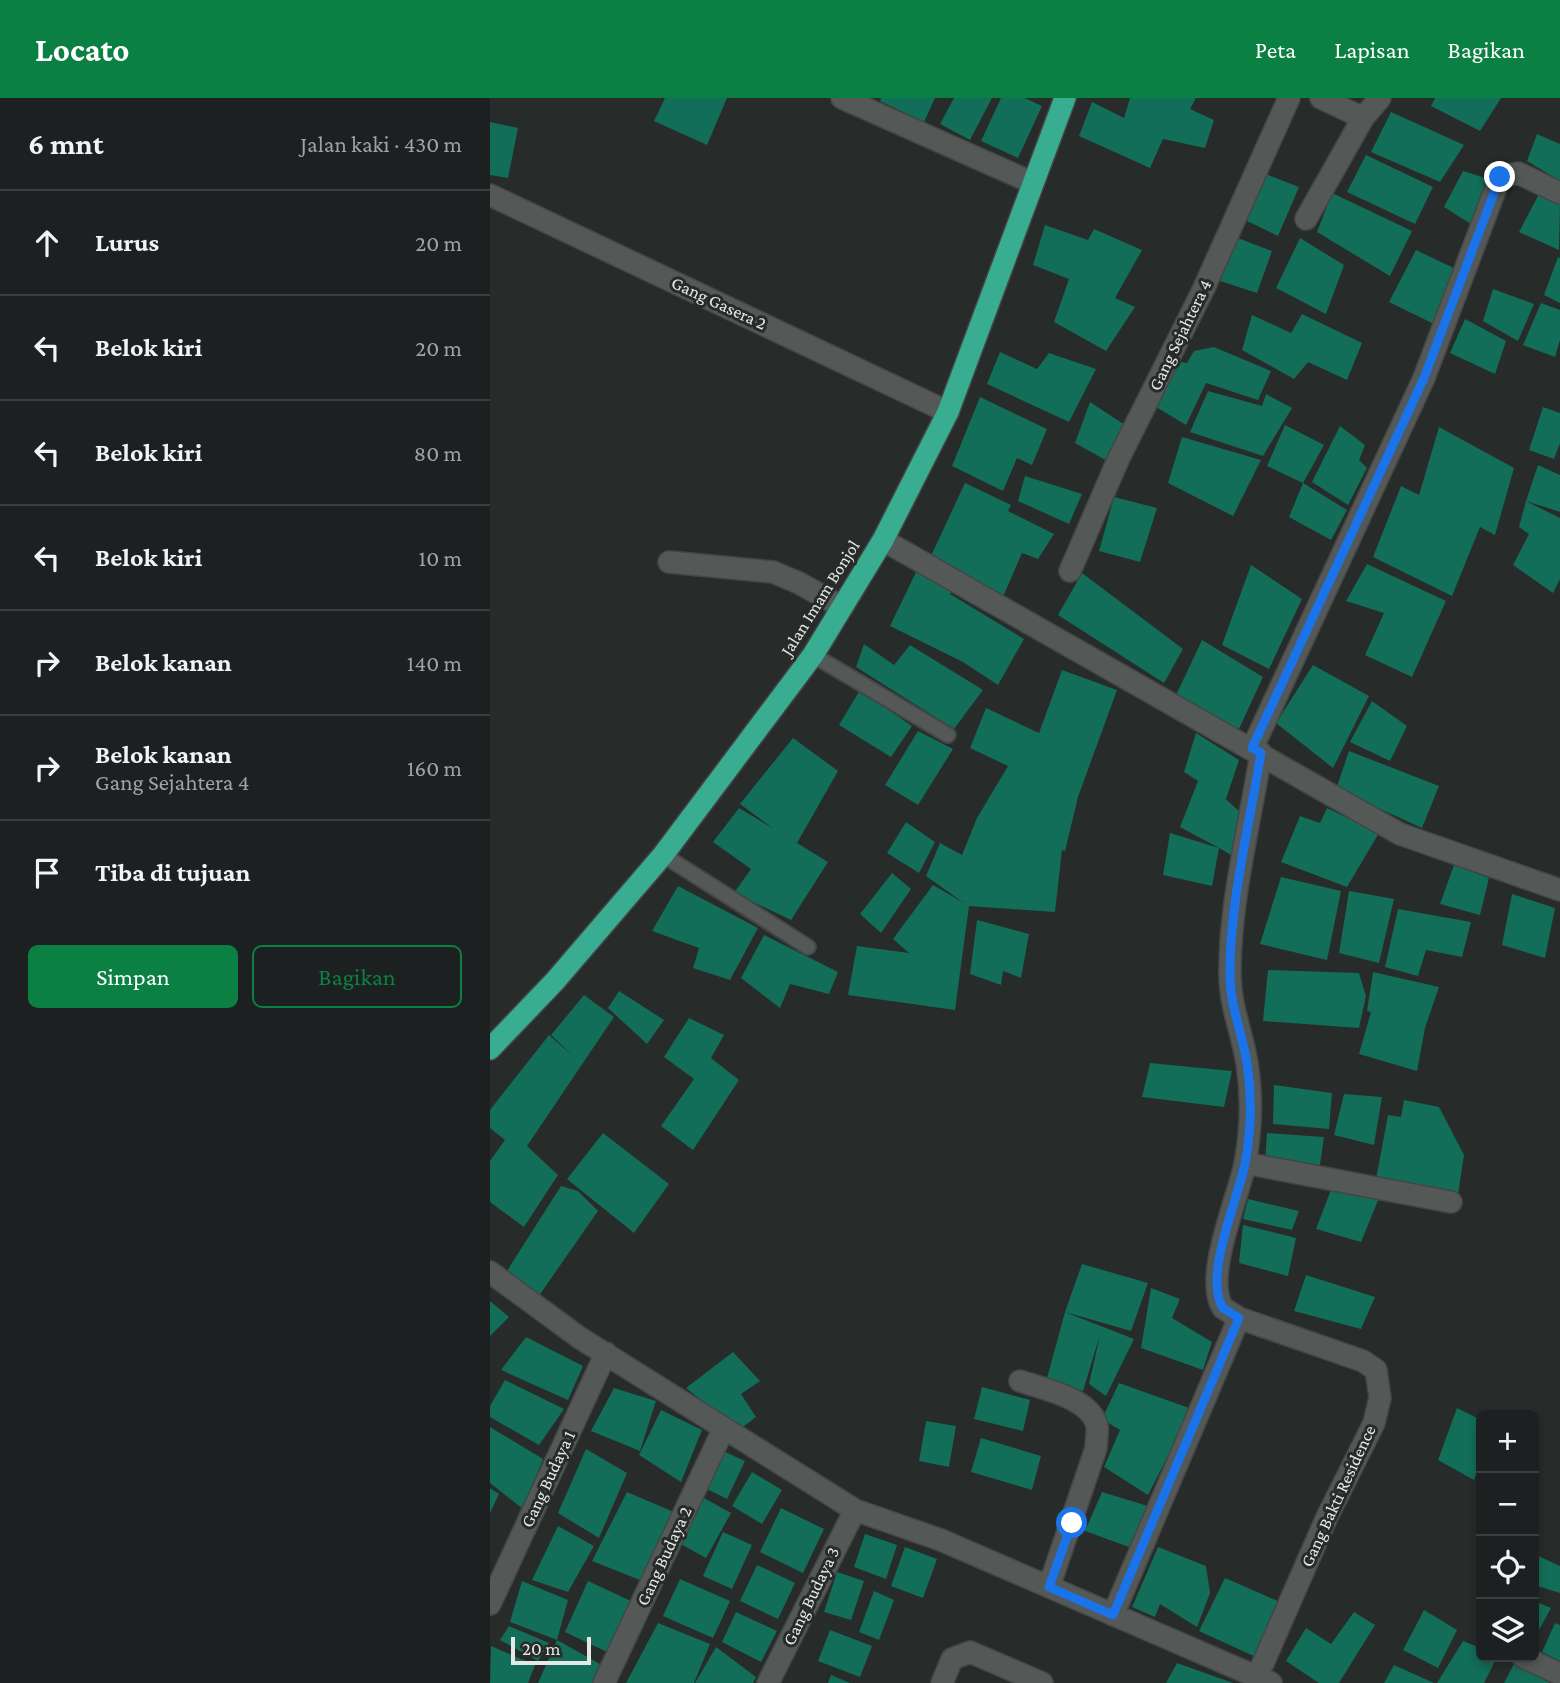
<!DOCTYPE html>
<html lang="id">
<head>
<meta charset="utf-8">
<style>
	:root { --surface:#1d2020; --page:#252829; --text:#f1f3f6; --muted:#a0a3a5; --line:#3b3e3e; --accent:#0b8043 }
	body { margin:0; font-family:"Crimson Pro",serif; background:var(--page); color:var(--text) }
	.controls { position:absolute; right:21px; bottom:21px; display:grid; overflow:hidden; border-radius:10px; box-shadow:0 4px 10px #0003 }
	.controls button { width:63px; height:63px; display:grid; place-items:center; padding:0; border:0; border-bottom:2px solid var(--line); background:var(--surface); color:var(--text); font:35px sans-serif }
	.scale { position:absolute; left:21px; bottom:18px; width:80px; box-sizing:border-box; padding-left:7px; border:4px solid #e6e8e8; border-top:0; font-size:19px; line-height:24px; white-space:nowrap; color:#e6e8e8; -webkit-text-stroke:5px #272b2a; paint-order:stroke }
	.stop { position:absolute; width:21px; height:21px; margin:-16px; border:5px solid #1a73e8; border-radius:50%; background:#fff }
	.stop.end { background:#1a73e8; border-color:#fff; box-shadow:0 2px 7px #0008 }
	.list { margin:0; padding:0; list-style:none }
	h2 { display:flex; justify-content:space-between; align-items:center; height:91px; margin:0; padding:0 28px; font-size:30px }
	h2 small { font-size:23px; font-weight:400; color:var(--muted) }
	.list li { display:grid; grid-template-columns:46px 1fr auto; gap:21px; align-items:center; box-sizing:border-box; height:105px; padding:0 28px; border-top:2px solid var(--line) }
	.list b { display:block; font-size:26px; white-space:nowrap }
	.list p { margin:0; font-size:23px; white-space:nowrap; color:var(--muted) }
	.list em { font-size:23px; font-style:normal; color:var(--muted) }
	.actions { display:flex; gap:14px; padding:21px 28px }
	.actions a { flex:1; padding:16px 0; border:2px solid var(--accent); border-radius:10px; text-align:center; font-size:24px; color:var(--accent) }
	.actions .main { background:var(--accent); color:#fff }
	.icon { flex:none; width:38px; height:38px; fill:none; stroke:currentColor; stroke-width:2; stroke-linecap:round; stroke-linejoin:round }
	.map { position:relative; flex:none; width:1070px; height:1585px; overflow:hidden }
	header { display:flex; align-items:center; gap:42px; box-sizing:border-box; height:98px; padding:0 35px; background:var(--accent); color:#fff }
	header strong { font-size:33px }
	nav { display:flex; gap:38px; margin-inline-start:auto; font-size:24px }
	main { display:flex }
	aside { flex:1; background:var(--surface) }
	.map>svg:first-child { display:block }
	.building { fill:#126d59 }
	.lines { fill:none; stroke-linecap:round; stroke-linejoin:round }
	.lane-casing { stroke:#434645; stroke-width:18 }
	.street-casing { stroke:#434645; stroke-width:24 }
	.highway-casing { stroke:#434645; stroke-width:24 }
	.lane { stroke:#545857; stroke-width:14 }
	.street { stroke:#545857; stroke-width:21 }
	.highway { stroke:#39ad92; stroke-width:21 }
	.route { stroke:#1a73e8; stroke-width:9 }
	.labels { text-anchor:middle; stroke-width:6; stroke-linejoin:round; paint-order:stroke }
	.street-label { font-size:18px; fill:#e6e8e8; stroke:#272b2a }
</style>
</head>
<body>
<header>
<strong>Locato</strong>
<nav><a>Peta</a><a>Lapisan</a><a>Bagikan</a></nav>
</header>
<main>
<aside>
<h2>6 mnt<small>Jalan kaki · 430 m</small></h2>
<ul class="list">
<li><svg class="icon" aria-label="ahead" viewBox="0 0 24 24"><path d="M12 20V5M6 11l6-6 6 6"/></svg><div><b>Lurus</b></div><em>20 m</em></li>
<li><svg class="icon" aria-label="left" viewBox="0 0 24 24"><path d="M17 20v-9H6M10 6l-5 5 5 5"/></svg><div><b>Belok kiri</b></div><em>20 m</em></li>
<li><svg class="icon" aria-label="left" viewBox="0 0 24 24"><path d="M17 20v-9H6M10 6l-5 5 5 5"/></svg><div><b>Belok kiri</b></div><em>80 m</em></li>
<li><svg class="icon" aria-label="left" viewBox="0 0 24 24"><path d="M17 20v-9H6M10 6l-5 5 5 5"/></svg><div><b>Belok kiri</b></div><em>10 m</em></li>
<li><svg class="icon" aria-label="right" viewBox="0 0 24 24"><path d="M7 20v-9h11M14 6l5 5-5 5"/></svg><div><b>Belok kanan</b></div><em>140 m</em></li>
<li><svg class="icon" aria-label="right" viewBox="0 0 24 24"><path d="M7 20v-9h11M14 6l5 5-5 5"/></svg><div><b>Belok kanan</b><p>Gang Sejahtera 4</p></div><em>160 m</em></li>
<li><svg class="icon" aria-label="arrive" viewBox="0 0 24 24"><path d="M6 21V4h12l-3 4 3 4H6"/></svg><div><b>Tiba di tujuan</b></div></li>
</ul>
<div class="actions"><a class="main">Simpan</a><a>Bagikan</a></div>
</aside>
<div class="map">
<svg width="1070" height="1585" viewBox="0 0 1070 1585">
	<rect width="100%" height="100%" fill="#272b2a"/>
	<path class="building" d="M175,0H237L217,47L164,23Z
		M391,0H445L434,24L390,3Z
		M464,0H502L480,42L450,26Z
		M511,0H535L552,8L528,60L491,43Z
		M640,0H706L700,11L724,22L715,50L673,41L660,70L589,38L602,4L634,20Z
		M945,0H1011L990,33L941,8Z
		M901,14L974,47L950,84L881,54Z
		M0,24L28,30L18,80L0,77Z
		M1047,36L1070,46V83L1037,63Z
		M876,57L943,89L925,126L857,94Z
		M973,73L1002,82L984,128L954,109Z
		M773,75L809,89L788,138L755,122Z
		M842,95L922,133L900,178L827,134Z
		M1049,96L1070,105L1069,152L1029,134Z
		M555,127L598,142L604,131L652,152L625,200L645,209L616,253L564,224L579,181L543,167Z
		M745,139L782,153L767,195L730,183Z
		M810,140L854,167L836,216L786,190Z
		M926,152L970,173L946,227L899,204Z
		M1068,159L1070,160V205L1054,197Z
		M1003,191L1044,206L1028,243L993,223Z
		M1051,205L1070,212V242L1065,259L1033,247Z
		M812,216L872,245L857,282L818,264L804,281L752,252L762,217L801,235Z
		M975,221L1016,243L1005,276L960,255Z
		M724,249L781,273L768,302L716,285L696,327L666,309L685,263L697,265L704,253Z
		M510,254L547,271L559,255L606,271L579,324L497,286Z
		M718,293L772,308L776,296L802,310L773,358L700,334Z
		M490,299L557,331L542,367L527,360L513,393L462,368Z
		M600,304L635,327L619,364L585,345Z
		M1053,309L1070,315V345L1064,361L1039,352Z
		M795,327L834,347L813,385L777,368Z
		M850,328L875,347L869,362L877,370L858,407L822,384Z
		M949,329L1024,370L1005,437L990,429L962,498L883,459L911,388L929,397Z
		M692,339L771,362L743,418L678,385Z
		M1048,367L1070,377V414L1036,403L1070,420V481L1063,495L1023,467L1039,436L1029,429L1036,403Z
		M535,378L592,396L579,426L528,403Z
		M475,385L521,407L518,413L564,436L548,461L532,455L512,501L440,460Z
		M813,385L857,412L841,442L799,419Z
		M624,399L667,410L650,464L609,453Z
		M877,466L956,503L922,579L875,557L894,515L856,503Z
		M761,467L812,501L779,571L732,547Z
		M428,470L462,493L460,496L534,541L508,587L473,564L400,528Z
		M592,475L693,551L674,585L568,517Z
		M712,542L773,579L748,633L686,597Z
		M374,546L404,567L420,547L493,592L464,631L366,569Z
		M823,567L879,598L843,670L786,625Z
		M572,572L627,592L588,699L575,753L572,752L565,814L479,808L465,912L358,897L367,848L419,855L403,841L443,787L474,805L436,778L450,745L472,757L487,720L518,668L480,650L496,610L549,635Z
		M370,592L422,628L401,659L349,627Z
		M882,603L917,628L900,663L860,644Z
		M428,633L463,651L428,707L395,687Z
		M706,635L749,662L736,701L731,697L757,720L741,757L729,750L722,788L673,777L680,735L729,750L690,729L708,683L694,674Z
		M303,640L348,673L307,745L338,764L301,822L244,795L261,771L223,744L249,710L284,731L250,706Z
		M859,653L949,688L932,730L846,691Z
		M837,710L889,735L857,789L791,764L810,718L830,725Z
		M416,724L445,744L429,775L397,755Z
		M964,767L999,780L990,817L950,806Z
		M402,775L421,791L391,835L370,816Z
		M791,779L851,793L837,862L770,846Z
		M188,788L268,830L240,882L203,870L209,850L162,833Z
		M859,793L904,801L889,865L849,855Z
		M1022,796L1065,810L1055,860L1012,847Z
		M908,811L981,824L972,859L936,852L928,878L895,869Z
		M487,822L539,836L531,880L513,873L511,887L480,876Z
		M274,837L348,874L339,896L300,886L290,910L251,880Z
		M778,872L869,875L876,898L869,930L773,923Z
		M883,874L949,889L935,930L927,973L869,956L881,914L877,913Z
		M129,893L174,922L157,946L118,910Z
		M94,897L124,919L37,1048L68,1077L34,1129L0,1104V1063L15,1042L0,1030V1012L59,937L83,958L61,937Z
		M199,920L234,937L221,960L249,982L203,1052L171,1028L204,981L174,959Z
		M660,965L742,973L734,1009L652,999Z
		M784,987L842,995L839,1031L783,1026Z
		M854,996L892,999L884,1047L844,1037Z
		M914,1002L949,1009L974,1057L968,1097L886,1081L898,1017L911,1019Z
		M113,1035L179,1086L144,1135L77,1081Z
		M777,1035L834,1039L829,1074L775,1063Z
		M71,1088L88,1093L108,1113L46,1202L15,1176Z
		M842,1089L889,1100L871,1144L826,1131Z
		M758,1101L809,1113L802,1132L753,1121Z
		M753,1127L806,1140L798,1178L749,1165Z
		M592,1166L658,1185L641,1233L575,1214Z
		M816,1177L885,1199L871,1231L804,1213Z
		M661,1190L690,1201L682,1220L722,1244L713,1272L651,1250Z
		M0,1203L19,1219L0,1238Z
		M575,1214L644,1241L616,1298L599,1286L610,1237L593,1293L557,1280Z
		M36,1239L93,1268L78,1302L11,1272Z
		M243,1254L270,1283L251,1296L266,1319L249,1332L196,1290Z
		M15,1282L74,1311L49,1347L0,1319V1308Z
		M629,1285L702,1311L658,1397L614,1369L630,1332L612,1321Z
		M492,1289L540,1302L533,1333L484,1321Z
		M124,1290L166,1303L150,1353L101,1333Z
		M967,1310L991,1322V1364L984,1382L948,1362Z
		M171,1312L212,1332L191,1384L149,1357Z
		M436,1323L466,1328L459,1369L429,1363Z
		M0,1329L53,1361L33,1411L0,1385Z
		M491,1340L551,1358L542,1392L481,1374Z
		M96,1351L137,1375L109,1440L68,1415Z
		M233,1353L255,1363L237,1401L215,1390Z
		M262,1374L292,1392L272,1426L242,1408Z
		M0,1390L9,1396L0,1415Z
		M137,1394L184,1414L150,1482L102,1463Z
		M612,1394L658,1408L639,1449L595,1433Z
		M214,1400L241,1415L216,1460L189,1445Z
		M291,1410L334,1431L313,1475L270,1454Z
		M68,1428L104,1448L78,1494L42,1482Z
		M233,1434L262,1447L242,1491L213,1478Z
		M375,1436L407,1447L396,1481L364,1469Z
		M415,1449L447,1461L433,1500L401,1488Z
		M668,1449L716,1468L720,1495L707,1529L670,1506L665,1519L642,1509Z
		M1044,1456L1070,1468V1495L1044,1487Z
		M267,1467L305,1485L288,1521L250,1503Z
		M347,1474L374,1483L361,1522L334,1514Z
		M735,1480L790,1504L768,1560L709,1533Z
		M190,1481L240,1503L223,1540L173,1518Z
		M32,1483L78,1502L67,1542L110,1566L102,1585H48L67,1542L20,1524Z
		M98,1483L141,1503L117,1554L75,1534Z
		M384,1493L404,1502L389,1542L369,1534Z
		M1044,1503L1061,1510L1044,1541Z
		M934,1512L967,1532L948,1570L913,1552Z
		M246,1514L287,1533L271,1564L232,1544Z
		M864,1514L885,1527L849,1585H829L796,1563L816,1530L841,1546Z
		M168,1525L220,1546L204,1585H136Z
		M1065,1525L1070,1527V1563L1052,1554Z
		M19,1528L59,1545L48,1563L10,1542Z
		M340,1532L382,1548L370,1579L328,1563Z
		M973,1543L991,1550V1559H1007L994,1585H947Z
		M1,1548L45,1567L38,1585H0Z
		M226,1549L266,1579L263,1585H205Z
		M687,1565L743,1585H676Z
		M1024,1566L1060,1585H1014Z
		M904,1567L944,1585H894Z
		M341,1577L360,1585H338Z"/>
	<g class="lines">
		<g class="lane-casing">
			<path id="lane" d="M323,557L458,637
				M173,757L318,849"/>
		</g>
		<g class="street-casing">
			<path id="street" d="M352,0L543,85
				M831,0L873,20
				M0,97L458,314
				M816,121L873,20L890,0
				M393,442L910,736L1070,792
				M179,464L283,474L309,485L352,509
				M580,473L628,362L714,190L799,0
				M762,651L934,280L1010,79L1028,75L1070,95
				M755,1065L961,1104
				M0,1174L90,1240L365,1412L451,1442L781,1585
				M530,1283C553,1291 601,1300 607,1328C608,1334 606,1343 606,1350L559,1489
				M0,1506L116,1255
				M623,1517L749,1220
				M1033,1559L1070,1576
				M767,1579L837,1419L884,1325L890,1300L886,1272L873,1263L749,1220L733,1210C713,1180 748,1100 755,1066C761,1034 762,997 757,965C752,934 740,908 740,877C739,807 760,725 771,655
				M114,1585L234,1330
				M278,1585L365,1412
				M452,1585L462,1561L480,1554L552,1585"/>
		</g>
		<g class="highway-casing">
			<path id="highway" d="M0,951L65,883L173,757L323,557L393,442L458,314L575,0"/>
		</g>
		<use href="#lane" class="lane"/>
		<use href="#street" class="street"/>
		<use href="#highway" class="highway"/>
	</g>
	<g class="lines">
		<path class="route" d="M582,1425L559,1489L623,1517L749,1220L733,1210C713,1179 748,1101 755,1066C761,1034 762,997 757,965C752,934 740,908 740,877C739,809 760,723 771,655L762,650L934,280L1010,79"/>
	</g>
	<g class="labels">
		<g class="street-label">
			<text transform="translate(229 205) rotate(25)" y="6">Gang Gasera 2</text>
			<text transform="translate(690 237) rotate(-64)" y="6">Gang Sejahtera 4</text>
			<text transform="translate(330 500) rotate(-58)" y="6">Jalan Imam Bonjol</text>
			<text transform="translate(58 1381) rotate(-65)" y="6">Gang Budaya 1</text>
			<text transform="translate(848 1398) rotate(-65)" y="6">Gang Bakti Residence</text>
			<text transform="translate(174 1458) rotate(-65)" y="6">Gang Budaya 2</text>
			<text transform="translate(321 1498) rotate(-64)" y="6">Gang Budaya 3</text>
		</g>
	</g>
</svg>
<div class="controls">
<button>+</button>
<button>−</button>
<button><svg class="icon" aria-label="locate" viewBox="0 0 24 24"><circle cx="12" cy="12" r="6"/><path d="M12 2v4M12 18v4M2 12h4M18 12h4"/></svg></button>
<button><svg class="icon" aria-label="layers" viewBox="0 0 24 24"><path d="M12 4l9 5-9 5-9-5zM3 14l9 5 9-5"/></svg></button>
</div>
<div class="scale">20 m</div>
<div class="stop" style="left:582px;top:1425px"></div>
<div class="stop end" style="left:1010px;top:79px"></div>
</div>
</main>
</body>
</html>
